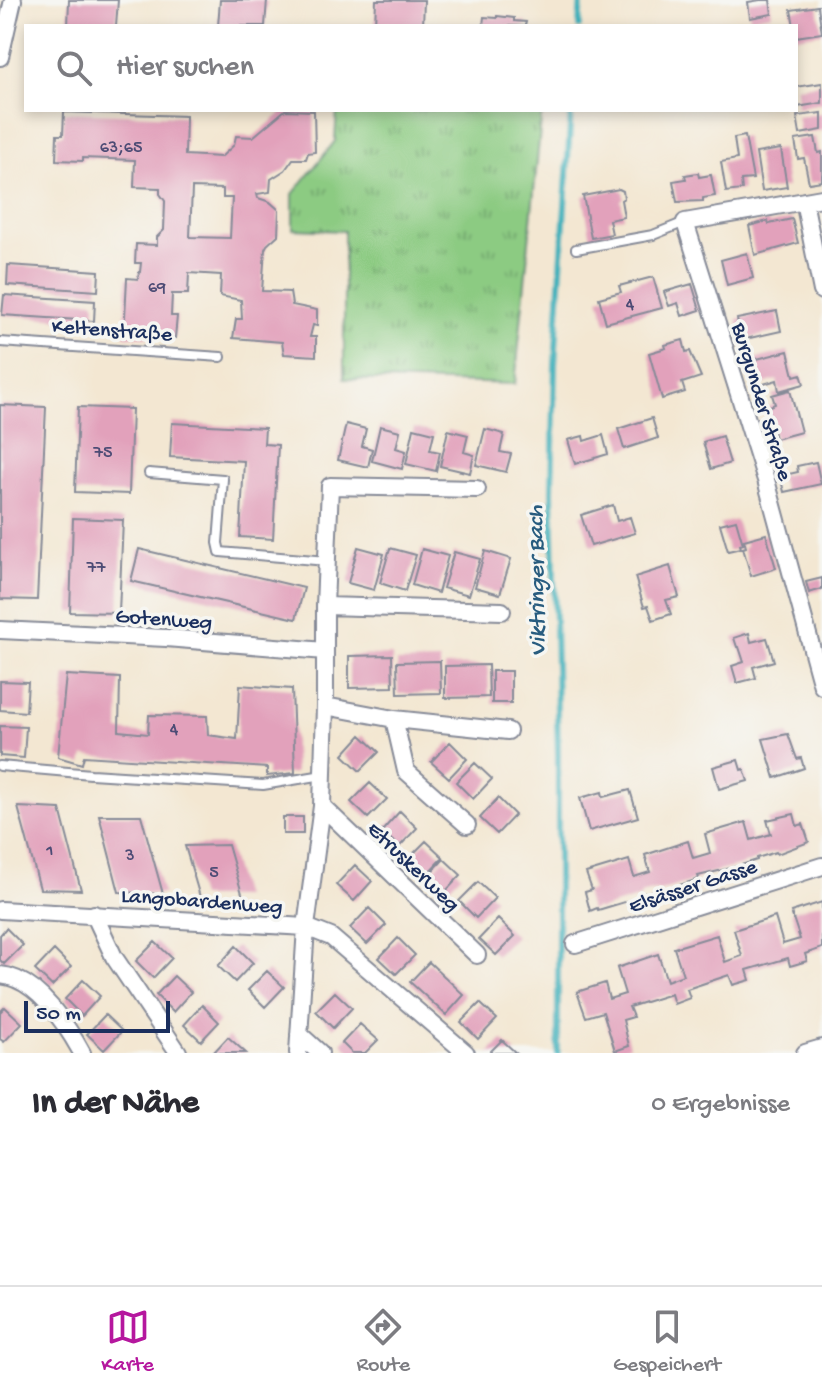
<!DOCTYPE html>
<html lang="de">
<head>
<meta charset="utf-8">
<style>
	:root { --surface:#fff; --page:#f7f7f7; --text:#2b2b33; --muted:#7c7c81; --line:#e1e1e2; --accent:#b5179e }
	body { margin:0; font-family:"Gochi Hand",sans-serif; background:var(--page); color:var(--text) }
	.scale { position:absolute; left:24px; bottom:20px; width:146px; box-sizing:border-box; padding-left:8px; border:4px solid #1b2f5e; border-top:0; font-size:22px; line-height:28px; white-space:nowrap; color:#1b2f5e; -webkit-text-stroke:6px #f6f6f2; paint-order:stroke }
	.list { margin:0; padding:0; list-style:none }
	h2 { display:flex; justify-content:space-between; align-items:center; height:104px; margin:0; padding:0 32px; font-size:34px }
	h2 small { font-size:26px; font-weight:400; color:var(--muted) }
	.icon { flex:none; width:44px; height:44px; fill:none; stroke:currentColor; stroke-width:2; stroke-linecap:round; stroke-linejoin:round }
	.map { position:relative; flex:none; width:822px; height:1053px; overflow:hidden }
	.search { position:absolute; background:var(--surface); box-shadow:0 4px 12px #0003; left:24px; right:24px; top:24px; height:88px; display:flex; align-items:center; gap:20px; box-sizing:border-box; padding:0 28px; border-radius:0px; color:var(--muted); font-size:30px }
	.sheet { height:232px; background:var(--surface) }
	nav { display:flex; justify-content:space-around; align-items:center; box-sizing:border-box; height:112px; border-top:2px solid var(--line); background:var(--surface); font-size:22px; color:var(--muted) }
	nav a { display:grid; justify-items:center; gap:4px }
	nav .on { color:var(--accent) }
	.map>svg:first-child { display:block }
	.park { fill:url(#park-tufts); stroke:#547d70; stroke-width:2 }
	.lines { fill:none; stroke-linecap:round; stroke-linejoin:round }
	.stream { stroke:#41b1bb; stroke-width:6 }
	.building { fill:#e2a1bb; fill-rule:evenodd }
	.lane-casing { stroke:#878b98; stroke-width:12 }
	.street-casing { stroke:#878b98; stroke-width:20 }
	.lane { stroke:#fff; stroke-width:8 }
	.street { stroke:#fff; stroke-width:16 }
	.labels { text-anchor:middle; stroke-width:7; stroke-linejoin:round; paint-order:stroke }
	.number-label { font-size:18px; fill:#4d4c75 }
	.street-label { font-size:22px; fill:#1b2f5e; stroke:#f6f6f2 }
	.water-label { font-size:24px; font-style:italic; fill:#285c7f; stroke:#f6f6f2 }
</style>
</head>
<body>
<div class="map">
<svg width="822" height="1053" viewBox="0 0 822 1053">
	<defs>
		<pattern id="park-tufts" width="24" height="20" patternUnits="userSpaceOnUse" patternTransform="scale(2)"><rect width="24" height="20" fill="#8ccb82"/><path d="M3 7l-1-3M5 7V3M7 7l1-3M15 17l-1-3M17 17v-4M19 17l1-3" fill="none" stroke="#72a56e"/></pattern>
	</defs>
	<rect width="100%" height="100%" fill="#f6f6f2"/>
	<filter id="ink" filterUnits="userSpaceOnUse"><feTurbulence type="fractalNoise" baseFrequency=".0125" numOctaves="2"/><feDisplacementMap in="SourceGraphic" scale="16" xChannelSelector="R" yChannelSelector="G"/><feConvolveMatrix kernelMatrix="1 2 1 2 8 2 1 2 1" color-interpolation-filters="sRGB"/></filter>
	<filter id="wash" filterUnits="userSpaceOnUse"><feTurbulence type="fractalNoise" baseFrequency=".006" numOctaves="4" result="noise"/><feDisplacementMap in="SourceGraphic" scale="32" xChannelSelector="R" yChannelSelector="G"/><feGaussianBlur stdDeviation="1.8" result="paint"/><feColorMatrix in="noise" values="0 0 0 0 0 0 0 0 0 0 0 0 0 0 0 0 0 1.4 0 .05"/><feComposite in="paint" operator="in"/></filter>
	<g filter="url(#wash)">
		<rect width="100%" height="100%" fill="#f3e7d2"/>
		<path class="park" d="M337,110H542L515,384L344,379V231L293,229V194L335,141Z"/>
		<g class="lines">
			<path class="stream" d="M579,26L581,0
				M558,1053V755L552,491L555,364L571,110"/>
		</g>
		<g id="blocks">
			<path class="building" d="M69,0H118L116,26H68Z
				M220,0H267L265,26H218Z
				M376,0H424L423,26H375Z
				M760,0H770L772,14L750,18L748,2Z
				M818,6L822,33L796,37V26H794L791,10Z
				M497,16L514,18V21L526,22L525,26H483L484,17L497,18Z
				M822,83V103L797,107L796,87Z
				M285,110L314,111L315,152L308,153L306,159H293L285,170L271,179L270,192L257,194L258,198L270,202L279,210L278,235L267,245L265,249L262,291L290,292L292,305L317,310V326L313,325L310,337H316V356L284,354L282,342L233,338L236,319H242L241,300L220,296L221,275L189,273L188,294H172L171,316H177L175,338L124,336L127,278L138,279L139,272H140L141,263H135L136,244L157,245V237L164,230L165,201L160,194V188L134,187L135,160L83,158V161L56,160L57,135H63L64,112L186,116L185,155L221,157L234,145L236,136L253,137ZM192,188L223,189V198H232L230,238L190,237Z
				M822,113V130L800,134L797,116Z
				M745,136L753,179L741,180L742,190L726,192L721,162L737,159L734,138Z
				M815,137L818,153L822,152V181L809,183L804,158L798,159L795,140Z
				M781,149L787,187L762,191L756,153Z
				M698,173L699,177L711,175L715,196L703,198V201L677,202L673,181L686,179L685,175Z
				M619,189L623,191L624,198L621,200L624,217L609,220L612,234L591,238L583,196Z
				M792,219L798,243L755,255L749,226L768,221L769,224Z
				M747,253L753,278L727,285L721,260Z
				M8,265L99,271L98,291L7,285Z
				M653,277L662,308L606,323L599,298L621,292L619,286Z
				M692,284L700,310L682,316L678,303L669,306L664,292Z
				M4,295L95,301L94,321L2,315Z
				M777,311L781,331L741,340L737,319Z
				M683,340L686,352L690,351L701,377L682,383L685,392L662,399L649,353L666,348L665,345Z
				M788,351L794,376L801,374L804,384L779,391L777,380L760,385L753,360Z
				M790,390L801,432L775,439L767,407L775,404L772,395Z
				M0,405L46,407L37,600L0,599Z
				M78,407L132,409L129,494L75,492Z
				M652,418L658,438L624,449L618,429Z
				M172,423L265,428L264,444L278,445L273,539L240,537L244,461L170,457Z
				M346,424L366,429L362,446L372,449L368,467L338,460Z
				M380,426L400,431L396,448L406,451L402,469L372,461Z
				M414,428L434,433L430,450L440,452L436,471L406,464Z
				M485,429L504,434L500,452L511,454L506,472L476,465Z
				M448,430L468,435L464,452L474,455L470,473L440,466Z
				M603,435L608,454L575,464L568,440L583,436L584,441Z
				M722,436L730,463L711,469L703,442Z
				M816,462L821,484L784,492L780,476L798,472L797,466Z
				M613,505L617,521L630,517L635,533L591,546L581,515Z
				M73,518L123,520L119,613L70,612Z
				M736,520L743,544L740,545L741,548L728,551L720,524Z
				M766,534L776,568L751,576L743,548L746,547L744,540Z
				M358,547L384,554L374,590L348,583Z
				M390,548L416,555L405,591L380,583Z
				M139,549L304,588L296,619L131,581Z
				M422,549L448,556L438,593L412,585Z
				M485,551L511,559L500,594L475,587Z
				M454,552L480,559L469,595L443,588Z
				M670,566L679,597L666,600L671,614L653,620L648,606L644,607L635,577Z
				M822,578V589L809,593L806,582Z
				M749,633L751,642L767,638L774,661L753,667L756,678L737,683L732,666L744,662L739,647H737L734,638Z
				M392,655L393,687L349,688V656Z
				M440,661L441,693L398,694L397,662Z
				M488,665L489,697L445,698V666Z
				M492,671H511V703H492Z
				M66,675L120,678L119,731L148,734L149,715L207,716L208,735L237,739L240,685L292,689L295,773L267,776V768L84,756L82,764L58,757Z
				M0,681L28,682L26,712L0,710Z
				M0,726L26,727L24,758L0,756Z
				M788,734L797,759L801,758L804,768L775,778L763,739Z
				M361,735L379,752L360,771L343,755Z
				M450,742L467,759L449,778L431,762Z
				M738,760L741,770L744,769L748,781L719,789L713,767Z
				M475,763L492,779L473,799L456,782Z
				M370,783L387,799L368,818L351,802Z
				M630,790L638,817L589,831L580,798L602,792L603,797Z
				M498,798L515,815L497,834L480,818Z
				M18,807L60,809L81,890L40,889Z
				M400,811L417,828L399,847L382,831Z
				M794,814L797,826L803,824L809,842L777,854L776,852L757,858V860L735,867L698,876L699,879L657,892L656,890L640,894L641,897L598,910L597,908L590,911L585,892L592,890L586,873L629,860L634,877L650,872L645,855L688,841L693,858L710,853L705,834L746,822L751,840L771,834L767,820Z
				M99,815H141L163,894L119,892Z
				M283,817H303V834H283Z
				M426,841L443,857L425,876L407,860Z
				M228,845L243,897H200L185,846Z
				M444,859L461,875L443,894L426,878Z
				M355,865L372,881L354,901L336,885Z
				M478,882L495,898L476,918L459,901Z
				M822,902V948L805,954L807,961L790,966L788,958L747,970L750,980L733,985L729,975L687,989L690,998L674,1004L671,994L629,1007L633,1017L623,1020L629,1046L615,1051L603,1012L586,1017L577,992L605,983L609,999L625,994L617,968L658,954L667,981L683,975L674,948L717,935L725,962L742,956L734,930L775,917L783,944L800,939L791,912Z
				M369,908L386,925L367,944L350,928Z
				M498,919L515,936L496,955L479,939Z
				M6,928L23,945L4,964L0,960V935Z
				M398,938L415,955L396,974L379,958Z
				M155,942L172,958L153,978L136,961Z
				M236,946L253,963L235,982L218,966Z
				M54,950L71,967L52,986L35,970Z
				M429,962L464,995L446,1015L410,982Z
				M267,971L284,987L265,1007L248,990Z
				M174,976L191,992L173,1012L156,995Z
				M83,980L100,996L82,1016L65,999Z
				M335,992L352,1008L333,1028L316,1011Z
				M480,1003L497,1019L478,1039L461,1022Z
				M202,1005L219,1022L201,1041L184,1025Z
				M5,1007L22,1023L4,1042L0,1039V1012Z
				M105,1015L122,1031L104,1050L87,1034Z
				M360,1024L378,1040L365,1053H352L342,1043Z
				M228,1037L246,1053H213Z
				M502,1040L516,1053H489Z"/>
		</g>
	</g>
	<g filter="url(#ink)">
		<use href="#blocks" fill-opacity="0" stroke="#878b98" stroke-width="2"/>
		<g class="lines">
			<g class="lane-casing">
				<path id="lane" d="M576,249L653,235L685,222
					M0,342L221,357
					M149,473L223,479L218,543L220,552L327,561
					M0,766L91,774L263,785L323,775"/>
			</g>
			<g class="street-casing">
				<path id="street" d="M0,57L13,0
					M822,198L685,222L766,480L822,686
					M804,201L822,291
					M325,606L502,611
					M0,630L166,638L325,651
					M325,706L394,719L508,731
					M394,719L406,771L467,825
					M322,806L477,955
					M0,910L306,927L331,937L466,1053
					M94,914L114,957L178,1052
					M575,944L822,866
					M0,975C37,978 66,1024 82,1053
					M299,1034L320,1053
					M298,1053L306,927L322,806L325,706V606L330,486L477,489
					M805,1053L822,1048"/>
			</g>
			<use href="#lane" class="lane"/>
			<use href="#street" class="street"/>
		</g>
	</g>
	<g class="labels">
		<g class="number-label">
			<text x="121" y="152">63;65</text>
			<text x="157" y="292">69</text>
			<text x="630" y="309">4</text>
			<text x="103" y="457">75</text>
			<text x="96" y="572">77</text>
			<text x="174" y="734">4</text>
			<text x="50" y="855">1</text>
			<text x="130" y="860">3</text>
			<text x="214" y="877">5</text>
		</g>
		<g class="street-label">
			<text transform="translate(112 328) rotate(4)" y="8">Keltenstraße</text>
			<text transform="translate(764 401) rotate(73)" y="8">Burgunder Straße</text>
			<text transform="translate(164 617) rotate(4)" y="8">Gotenweg</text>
			<text transform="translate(415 865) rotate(44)" y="8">Etruskerweg</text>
			<text transform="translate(692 884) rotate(-18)" y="8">Elsässer Gasse</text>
			<text transform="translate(202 899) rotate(4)" y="8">Langobardenweg</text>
		</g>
		<g class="water-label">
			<text transform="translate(535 581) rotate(-91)" y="8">Viktringer Bach</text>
		</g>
	</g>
</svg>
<div class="scale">50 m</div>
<div class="search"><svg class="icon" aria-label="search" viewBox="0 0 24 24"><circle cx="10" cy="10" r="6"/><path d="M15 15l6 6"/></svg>Hier suchen</div>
</div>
<section class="sheet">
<h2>In der Nähe<small>0 Ergebnisse</small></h2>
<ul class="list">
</ul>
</section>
<nav>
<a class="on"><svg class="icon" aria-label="map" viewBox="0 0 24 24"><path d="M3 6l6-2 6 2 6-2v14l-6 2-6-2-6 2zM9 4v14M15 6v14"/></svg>Karte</a>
<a><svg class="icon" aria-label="directions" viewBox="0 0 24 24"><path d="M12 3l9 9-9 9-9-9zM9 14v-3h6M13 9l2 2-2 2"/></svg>Route</a>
<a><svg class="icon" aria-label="saved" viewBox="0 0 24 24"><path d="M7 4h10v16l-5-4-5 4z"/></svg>Gespeichert</a>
</nav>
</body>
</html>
